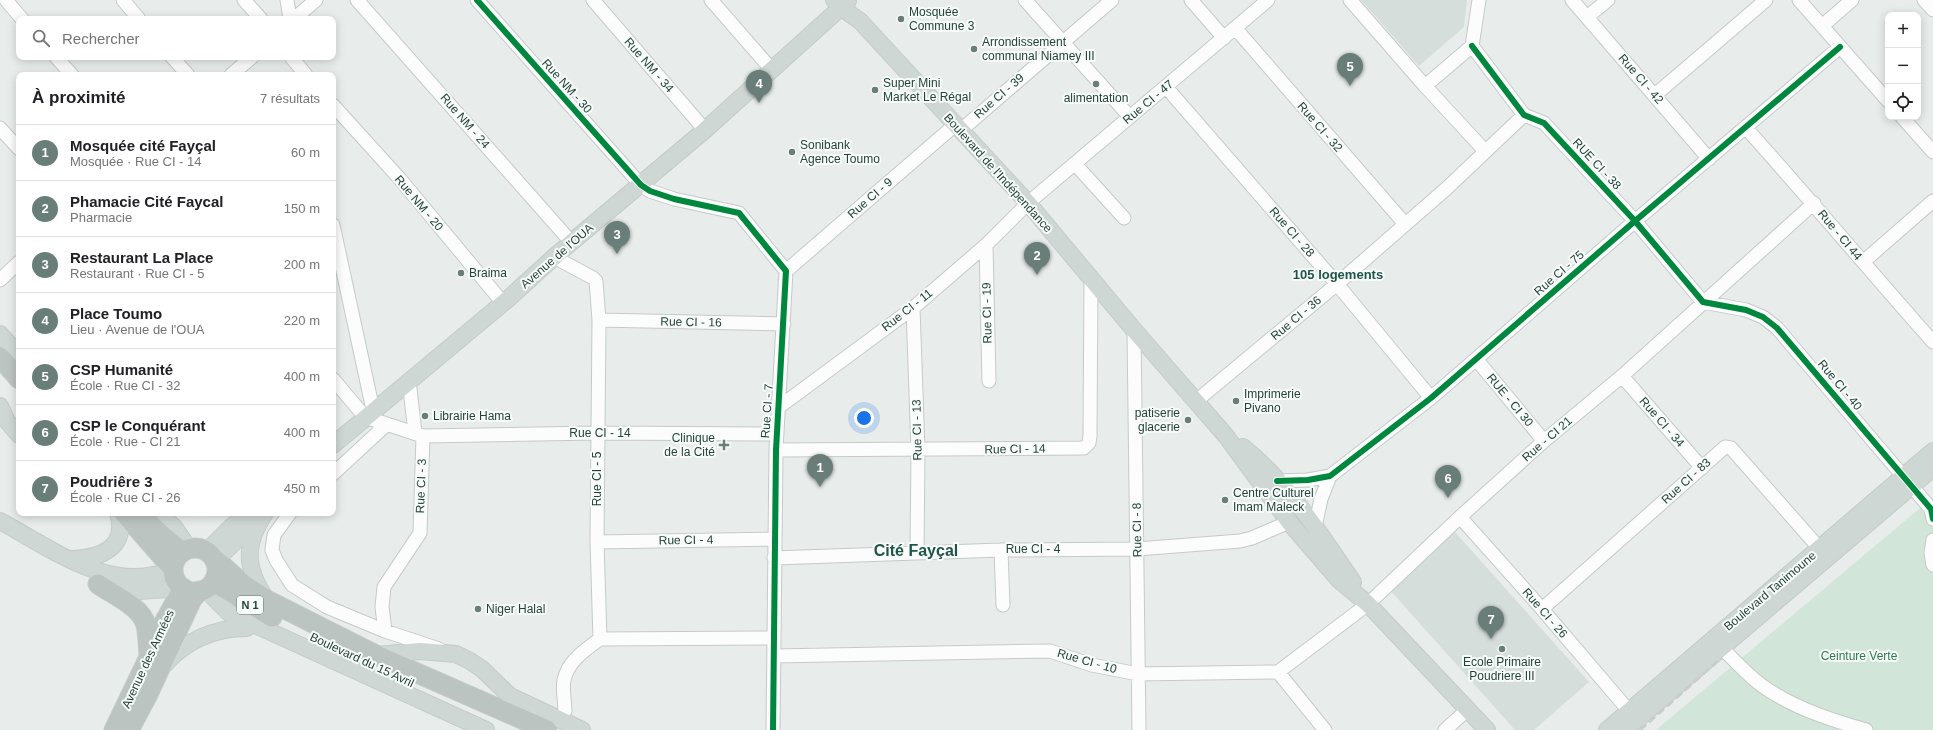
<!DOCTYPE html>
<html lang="fr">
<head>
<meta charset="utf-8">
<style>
	:root { --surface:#fff; --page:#f2f2f2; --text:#202124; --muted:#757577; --line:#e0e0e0; --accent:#697e78 }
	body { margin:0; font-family:Arial,sans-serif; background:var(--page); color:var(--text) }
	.controls { position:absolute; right:12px; top:12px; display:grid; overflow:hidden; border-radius:8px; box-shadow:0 2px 10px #0003 }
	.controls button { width:36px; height:36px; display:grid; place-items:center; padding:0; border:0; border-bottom:1px solid var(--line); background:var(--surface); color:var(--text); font:20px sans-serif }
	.you { position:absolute; left:864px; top:418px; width:14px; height:14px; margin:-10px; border:3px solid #fff; border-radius:50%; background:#1a73e8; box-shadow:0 0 0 6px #1a73e833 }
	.badge { display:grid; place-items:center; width:26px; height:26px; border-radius:50%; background:var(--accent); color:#fff; font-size:13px; font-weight:700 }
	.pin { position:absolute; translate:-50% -33px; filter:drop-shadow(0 1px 2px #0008) }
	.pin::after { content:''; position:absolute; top:21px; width:14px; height:12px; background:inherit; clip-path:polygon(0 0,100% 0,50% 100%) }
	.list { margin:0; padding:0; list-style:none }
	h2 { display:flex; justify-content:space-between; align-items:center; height:52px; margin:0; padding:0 16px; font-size:17px }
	h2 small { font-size:13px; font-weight:400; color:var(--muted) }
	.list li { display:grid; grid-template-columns:26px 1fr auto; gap:12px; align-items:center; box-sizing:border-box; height:56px; padding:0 16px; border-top:1px solid var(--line) }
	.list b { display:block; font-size:15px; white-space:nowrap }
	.list p { margin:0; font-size:13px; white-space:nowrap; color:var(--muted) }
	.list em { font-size:13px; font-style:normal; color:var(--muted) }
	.icon { flex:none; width:22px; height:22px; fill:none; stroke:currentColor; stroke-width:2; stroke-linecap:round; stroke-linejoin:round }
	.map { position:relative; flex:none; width:1933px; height:730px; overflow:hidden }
	.search { position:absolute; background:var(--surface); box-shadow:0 2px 10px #0003; left:16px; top:16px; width:320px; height:44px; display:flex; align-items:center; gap:10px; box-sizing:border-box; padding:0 14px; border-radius:8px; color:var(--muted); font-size:15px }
	.panel { position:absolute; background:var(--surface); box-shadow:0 2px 10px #0003; left:16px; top:72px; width:320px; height:444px; border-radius:8px }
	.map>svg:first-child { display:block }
	.built { fill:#d6dedb }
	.green { fill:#d1e6d8 }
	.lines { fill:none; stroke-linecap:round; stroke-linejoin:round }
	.minor-casing { stroke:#c5cac8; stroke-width:15 }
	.major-casing { stroke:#c3ccc9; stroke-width:18 }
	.highway-casing { stroke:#c3ccc9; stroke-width:21 }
	.minor { stroke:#fcfcfc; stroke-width:13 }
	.major { stroke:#cfd7d5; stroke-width:16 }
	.highway { stroke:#bcc4c2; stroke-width:19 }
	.rail { stroke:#c9cdcc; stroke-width:3; stroke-dasharray:8 4; stroke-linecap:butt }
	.cycleway-casing { stroke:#f7fbf9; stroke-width:8 }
	.cycleway { stroke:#00873e; stroke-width:6 }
	.poi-dot { fill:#697e78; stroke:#f7fbf9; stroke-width:1.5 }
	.labels { text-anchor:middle; stroke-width:4; stroke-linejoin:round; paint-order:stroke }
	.shield { fill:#f7fbf9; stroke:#637a73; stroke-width:1 }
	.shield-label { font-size:11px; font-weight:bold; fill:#24423a }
	.poi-label { font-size:12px; fill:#24423a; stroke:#f7fbf9; text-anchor:start }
	.street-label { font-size:12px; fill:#24423a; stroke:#f7fbf9 }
	.park-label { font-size:12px; fill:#2d7a4b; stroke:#f7fbf9 }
	.neighbourhood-label { font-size:13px; font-weight:bold; fill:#1f5548; stroke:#f7fbf9 }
	.district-label { font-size:16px; font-weight:bold; fill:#1f5548; stroke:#f7fbf9 }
</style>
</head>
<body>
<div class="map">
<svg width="1933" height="730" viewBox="0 0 1933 730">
	<rect width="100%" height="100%" fill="#e8edeb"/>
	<path class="built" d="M1361,0H1467L1464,27L1419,66Z
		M1454,531L1589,682L1534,730H1515L1389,589Z"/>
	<path class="green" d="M1933,497V730H1656Z"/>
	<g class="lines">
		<g class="minor-casing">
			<path id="minor" d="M6,0L22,19
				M123,0L139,19
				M244,0L261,19
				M287,0L290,19
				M357,0L572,243
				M477,0L641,185L650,191L674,199L739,213L786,271L776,450L773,730
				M593,0L705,130
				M711,0L772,70
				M1025,0L1130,117
				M1191,0L1224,38
				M1350,0L1425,86L1485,151
				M1572,0L1709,159
				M1799,0L1888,101
				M1924,0L1933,10
				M1587,17L1608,0
				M294,19L316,0
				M1822,26L1852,0
				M1236,29L1405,224
				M1472,46L1524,115L1544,123L1635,221L1703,302L1746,310L1763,317L1777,328L1931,509L1933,519
				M56,57L72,75
				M172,57L188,75
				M291,57L306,75
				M231,75L252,57
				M1425,86L1472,46L1479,0
				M1166,87L1337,284L1431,398
				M1655,95L1766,0
				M333,105L400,179L503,303
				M1902,117L1933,152
				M0,128L19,149
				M1746,128C1809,198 1870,271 1933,342
				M960,131L1112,0
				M1075,164L1124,218
				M333,225L373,410
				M986,245L989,381
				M554,257L593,278L596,281L599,320L597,542L600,639C585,650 568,661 564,680C562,690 565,702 565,711
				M1863,262L1933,201
				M786,271L955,125
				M0,280L19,262
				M913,308L918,450L917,552
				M599,320L784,324
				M1134,330L1139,730
				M1476,359L1544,441
				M1622,376L1702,468
				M333,379L365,417L423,436L420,533L384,587L382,607L385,631
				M409,380L415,433
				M1195,402L1337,284L1447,188L1524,115
				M779,407L913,308L986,245L1028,203L1268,0
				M423,436L597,433L776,434
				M776,450L1084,448L1089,443L1090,436L1091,279
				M333,474L387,424
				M1277,481L1308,480L1330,476L1431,398L1476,359L1635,221L1840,47
				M290,513L274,535L272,550L276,560L292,585L327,607L385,631L439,649
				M1460,517L1542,609L1629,711
				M1315,527L1321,499L1330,476
				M1933,540L1931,553L1933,565
				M597,542L774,539
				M1001,550L1003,605
				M774,558L1001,550L1137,549L1240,541L1252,538L1289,522
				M1542,609L1725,447L1731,448L1820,549
				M600,639L774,638
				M1722,648C1738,664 1755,683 1775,694C1803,711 1835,721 1866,730
				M774,656L1050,651L1092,665L1138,674L1278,672L1325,730
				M1278,672L1368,604L1460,517L1544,441L1622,376L1814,203
				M1445,730L1468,709"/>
		</g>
		<g class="major-casing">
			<path id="major" d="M834,0L840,7L860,21L1028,203L1134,330L1226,436L1289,522L1339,580L1368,604L1487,730
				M0,334L19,355
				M0,406L7,421L19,435
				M333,445L508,299L554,257L705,130L848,1
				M1243,447C1288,483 1321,535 1353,582
				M159,513L175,528L189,549
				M265,513C244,545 245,568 266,599
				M0,521C52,549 112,596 173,569
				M207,551L231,527L249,513
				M73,559C102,558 128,547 118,513
				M216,560L256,521
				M105,586L139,591L183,588
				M208,588L213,597L229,613L486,730
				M376,655L420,651L456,654L470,661L482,669L510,696L582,730
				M163,666C185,641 214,628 247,628
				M1607,730L1933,451
				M1625,730L1933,468"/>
		</g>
		<g class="highway-casing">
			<path id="highway" d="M0,357L19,379
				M124,513L173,569
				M142,515L156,530L182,552
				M173 570a22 22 0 1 1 44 0a22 22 0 1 1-44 0Z
				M216,560L243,584L267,600L376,655L547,730
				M214,582L272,617
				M98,584C113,595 141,606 146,625C148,634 148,645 149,654
				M114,730L151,653L161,628L183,588
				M129,730L148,694L192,599L199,591"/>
		</g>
		<use href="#minor" class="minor"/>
		<use href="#major" class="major"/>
		<use href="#highway" class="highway"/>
		<path class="rail" d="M1640,730L1720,659"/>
		<g class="cycleway-casing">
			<path id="cycleway" d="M477,0L641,185L650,191L674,199L739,213L786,271L776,450L773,730
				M1472,46L1524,115L1544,123L1635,221L1703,302L1746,310L1763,317L1777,328L1931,509L1933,519
				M1277,481L1308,480L1330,476L1431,398L1476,359L1635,221L1840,47"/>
		</g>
		<use href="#cycleway" class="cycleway"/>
	</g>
	<g class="poi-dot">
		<circle cx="901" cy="19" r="4"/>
		<circle cx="974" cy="49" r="4"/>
		<circle cx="1096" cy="84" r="4"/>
		<circle cx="875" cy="90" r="4"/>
		<circle cx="792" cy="152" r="4"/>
		<circle cx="461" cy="273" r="4"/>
		<circle cx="1236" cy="401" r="4"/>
		<circle cx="425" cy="416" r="4"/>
		<circle cx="1188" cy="420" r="4"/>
		<path d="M722 439h4v4h4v4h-4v4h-4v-4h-4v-4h4z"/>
		<circle cx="1225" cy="500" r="4"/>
		<circle cx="478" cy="609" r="4"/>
		<circle cx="1502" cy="649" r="4"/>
	</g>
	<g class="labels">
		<rect class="shield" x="237" y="596" width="26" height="18" rx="3"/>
		<g class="shield-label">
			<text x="250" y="609">N 1</text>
		</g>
		<g class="poi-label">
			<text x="909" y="16">Mosquée<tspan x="909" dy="14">Commune 3</tspan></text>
			<text x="982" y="46">Arrondissement<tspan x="982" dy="14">communal Niamey III</tspan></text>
			<text x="883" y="87">Super Mini<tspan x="883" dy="14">Market Le Régal</tspan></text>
			<text x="1096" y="102" text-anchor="middle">alimentation</text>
			<text x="800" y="149">Sonibank<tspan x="800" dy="14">Agence Toumo</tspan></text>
			<text x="469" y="277">Braima</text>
			<text x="1244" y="398">Imprimerie<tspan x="1244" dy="14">Pivano</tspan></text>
			<text x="1180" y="417" text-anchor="end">patiserie<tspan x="1180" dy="14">glacerie</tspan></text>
			<text x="433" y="420">Librairie Hama</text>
			<text x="715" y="442" text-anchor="end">Clinique<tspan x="715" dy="14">de la Cité</tspan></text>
			<text x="1233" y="497">Centre Culturel<tspan x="1233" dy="14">Imam Maleck</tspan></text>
			<text x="486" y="613">Niger Halal</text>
			<text x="1502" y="666" text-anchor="middle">Ecole Primaire<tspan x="1502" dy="14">Poudriere III</tspan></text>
		</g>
		<g class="street-label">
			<text transform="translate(649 65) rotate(49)" y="4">Rue NM - 34</text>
			<text transform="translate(1641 79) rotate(49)" y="4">Rue CI - 42</text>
			<text transform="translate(567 86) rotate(48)" y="4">Rue NM - 30</text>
			<text transform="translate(999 96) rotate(-41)" y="4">Rue CI - 39</text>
			<text transform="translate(1148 102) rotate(-40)" y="4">Rue CI - 47</text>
			<text transform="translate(465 121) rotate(49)" y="4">Rue NM - 24</text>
			<text transform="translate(1320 127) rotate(49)" y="4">Rue CI - 32</text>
			<text transform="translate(1597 164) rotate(47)" y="4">RUE CI - 38</text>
			<text transform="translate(998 173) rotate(48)" y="4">Boulevard de l'Indépendance</text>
			<text transform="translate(870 198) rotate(-41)" y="4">Rue CI - 9</text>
			<text transform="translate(419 203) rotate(50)" y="4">Rue NM - 20</text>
			<text transform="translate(1292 232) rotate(49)" y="4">Rue CI - 28</text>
			<text transform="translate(1840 235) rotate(50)" y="4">Rue - CI 44</text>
			<text transform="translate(557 256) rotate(-41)" y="4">Avenue de l'OUA</text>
			<text transform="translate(1559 273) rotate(-41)" y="4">Rue CI - 75</text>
			<text transform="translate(907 310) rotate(-38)" y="4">Rue CI - 11</text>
			<text transform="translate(987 313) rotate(-91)" y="4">Rue CI - 19</text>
			<text transform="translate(1296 318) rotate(-40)" y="4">Rue CI - 36</text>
			<text transform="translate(691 322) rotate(1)" y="4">Rue CI - 16</text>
			<text transform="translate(1840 385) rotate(50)" y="4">Rue CI - 40</text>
			<text transform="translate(1510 400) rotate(50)" y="4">RUE - CI 30</text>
			<text transform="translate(767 411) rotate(-86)" y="4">Rue CI - 7</text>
			<text transform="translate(1662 422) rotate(49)" y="4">Rue CI - 34</text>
			<text transform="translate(917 430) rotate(-91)" y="4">Rue CI - 13</text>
			<text x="600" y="437">Rue CI - 14</text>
			<text transform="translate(1547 439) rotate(-41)" y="4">Rue - CI 21</text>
			<text transform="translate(1015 449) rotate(-1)" y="4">Rue CI - 14</text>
			<text transform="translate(597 479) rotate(-90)" y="4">Rue CI - 5</text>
			<text transform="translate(1686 481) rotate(-42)" y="4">Rue CI - 83</text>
			<text transform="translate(421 486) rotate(-88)" y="4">Rue CI - 3</text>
			<text transform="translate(1137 530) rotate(-91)" y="4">Rue CI - 8</text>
			<text transform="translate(686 540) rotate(-1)" y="4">Rue CI - 4</text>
			<text x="1033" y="553">Rue CI - 4</text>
			<text transform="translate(1770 591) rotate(-40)" y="4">Boulevard Tanimoune</text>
			<text transform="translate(1545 613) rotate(49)" y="4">Rue CI - 26</text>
			<text transform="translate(148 659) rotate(-65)" y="4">Avenue des Armées</text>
			<text transform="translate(362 660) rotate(25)" y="4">Boulevard du 15 Avril</text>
			<text transform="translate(1087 661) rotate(16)" y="4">Rue CI - 10</text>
		</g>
		<g class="park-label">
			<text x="1859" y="660">Ceinture Verte</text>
		</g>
		<g class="neighbourhood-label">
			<text x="1338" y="279">105 logements</text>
		</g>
		<g class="district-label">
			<text x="916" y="556">Cité Fayçal</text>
		</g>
	</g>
</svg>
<div class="controls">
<button>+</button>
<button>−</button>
<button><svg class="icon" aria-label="locate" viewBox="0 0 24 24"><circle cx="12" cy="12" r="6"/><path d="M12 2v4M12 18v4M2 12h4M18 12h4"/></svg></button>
</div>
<div class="you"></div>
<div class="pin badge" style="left:820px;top:487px">1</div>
<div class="pin badge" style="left:1037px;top:275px">2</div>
<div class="pin badge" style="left:617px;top:254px">3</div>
<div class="pin badge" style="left:759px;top:103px">4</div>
<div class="pin badge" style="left:1350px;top:86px">5</div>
<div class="pin badge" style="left:1448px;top:498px">6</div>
<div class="pin badge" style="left:1491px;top:639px">7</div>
<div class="search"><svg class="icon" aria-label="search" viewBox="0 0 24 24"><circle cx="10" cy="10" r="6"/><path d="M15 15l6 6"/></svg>Rechercher</div>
<section class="panel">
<h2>À proximité<small>7 résultats</small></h2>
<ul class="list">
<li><span class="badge">1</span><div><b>Mosquée cité Fayçal</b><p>Mosquée · Rue CI - 14</p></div><em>60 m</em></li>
<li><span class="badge">2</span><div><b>Phamacie Cité Faycal</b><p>Pharmacie</p></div><em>150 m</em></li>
<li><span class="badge">3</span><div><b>Restaurant La Place</b><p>Restaurant · Rue CI - 5</p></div><em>200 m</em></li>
<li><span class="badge">4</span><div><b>Place Toumo</b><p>Lieu · Avenue de l'OUA</p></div><em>220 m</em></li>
<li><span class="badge">5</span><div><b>CSP Humanité</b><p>École · Rue CI - 32</p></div><em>400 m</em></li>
<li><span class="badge">6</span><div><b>CSP le Conquérant</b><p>École · Rue - CI 21</p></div><em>400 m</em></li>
<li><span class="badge">7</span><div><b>Poudriêre 3</b><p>École · Rue CI - 26</p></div><em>450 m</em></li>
</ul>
</section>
</div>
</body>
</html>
